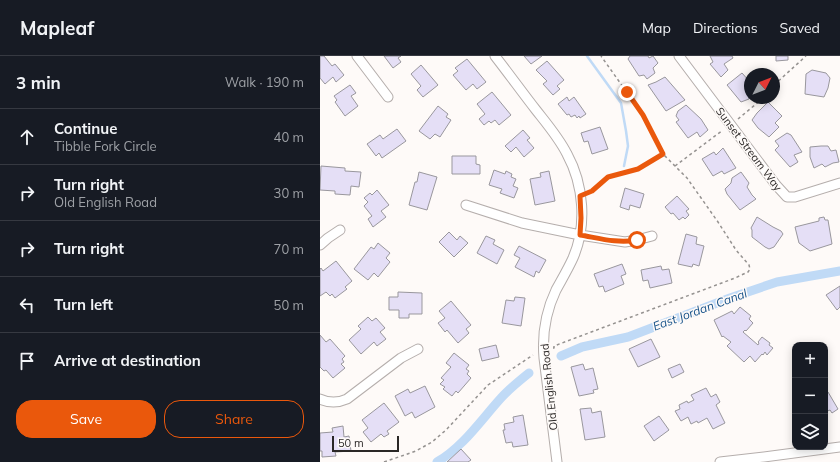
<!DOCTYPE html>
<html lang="en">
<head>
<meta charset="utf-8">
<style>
	:root { --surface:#171b24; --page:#242831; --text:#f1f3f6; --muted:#9ea1a6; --line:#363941; --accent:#ea580c }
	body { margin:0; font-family:Mulish,sans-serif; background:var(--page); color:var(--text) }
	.controls { position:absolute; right:12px; bottom:12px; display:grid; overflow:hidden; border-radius:8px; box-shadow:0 2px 10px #0003 }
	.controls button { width:36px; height:36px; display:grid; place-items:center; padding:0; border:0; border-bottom:1px solid var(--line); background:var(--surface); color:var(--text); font:20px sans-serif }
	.compass { position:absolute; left:424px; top:12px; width:36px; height:36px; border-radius:50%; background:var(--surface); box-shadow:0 2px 10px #0003; rotate:48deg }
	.scale { position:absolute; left:12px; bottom:10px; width:67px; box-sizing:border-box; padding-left:4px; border:2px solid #2a2726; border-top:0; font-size:11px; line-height:14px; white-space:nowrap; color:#2a2726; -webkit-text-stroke:3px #fefaf8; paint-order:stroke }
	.stop { position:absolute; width:12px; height:12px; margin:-9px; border:3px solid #ea580c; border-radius:50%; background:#fff }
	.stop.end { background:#ea580c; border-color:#fff; box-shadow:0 1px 4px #0008 }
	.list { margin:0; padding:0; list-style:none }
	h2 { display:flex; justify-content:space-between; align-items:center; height:52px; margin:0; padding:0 16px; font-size:17px }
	h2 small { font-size:13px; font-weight:400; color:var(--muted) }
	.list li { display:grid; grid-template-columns:26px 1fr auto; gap:12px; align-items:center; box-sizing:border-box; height:56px; padding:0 16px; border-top:1px solid var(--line) }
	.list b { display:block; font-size:15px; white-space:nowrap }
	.list p { margin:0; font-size:13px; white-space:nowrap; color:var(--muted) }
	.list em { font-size:13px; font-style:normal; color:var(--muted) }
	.actions { display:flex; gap:8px; padding:12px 16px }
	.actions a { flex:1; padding:9px 0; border:1px solid var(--accent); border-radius:16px; text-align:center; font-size:14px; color:var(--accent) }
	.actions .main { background:var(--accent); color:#fff }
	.icon { flex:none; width:22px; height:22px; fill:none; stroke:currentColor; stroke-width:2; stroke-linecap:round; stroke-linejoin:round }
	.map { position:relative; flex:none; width:520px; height:406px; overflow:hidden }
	header { display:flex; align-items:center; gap:24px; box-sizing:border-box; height:56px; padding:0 20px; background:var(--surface); border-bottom:1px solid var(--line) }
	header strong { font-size:19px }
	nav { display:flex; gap:22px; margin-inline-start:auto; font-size:14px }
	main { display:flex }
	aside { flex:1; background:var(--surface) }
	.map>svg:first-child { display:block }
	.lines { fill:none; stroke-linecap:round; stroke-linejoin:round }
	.stream { stroke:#c0daf6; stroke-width:2.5 }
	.canal { stroke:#c0daf6; stroke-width:9 }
	.building { fill:#e5dff6; stroke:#99979d }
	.minor-casing { stroke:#b5aeac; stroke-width:11 }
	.path { stroke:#959290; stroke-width:1.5; stroke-dasharray:3 3; stroke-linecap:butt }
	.minor { stroke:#fff; stroke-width:9 }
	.route { stroke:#ea580c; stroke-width:5 }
	.labels { text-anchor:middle; stroke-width:3; stroke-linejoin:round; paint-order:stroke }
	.street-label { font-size:11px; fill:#2a2726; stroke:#fefaf8 }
	.water-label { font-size:12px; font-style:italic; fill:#155189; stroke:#fefaf8 }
</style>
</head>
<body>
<header>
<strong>Mapleaf</strong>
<nav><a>Map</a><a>Directions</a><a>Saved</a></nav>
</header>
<main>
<aside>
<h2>3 min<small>Walk · 190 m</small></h2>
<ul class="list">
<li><svg class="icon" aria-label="ahead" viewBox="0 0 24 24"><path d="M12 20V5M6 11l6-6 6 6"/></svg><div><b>Continue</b><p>Tibble Fork Circle</p></div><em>40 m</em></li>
<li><svg class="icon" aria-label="right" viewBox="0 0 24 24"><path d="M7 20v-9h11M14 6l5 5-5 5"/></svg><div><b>Turn right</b><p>Old English Road</p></div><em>30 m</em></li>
<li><svg class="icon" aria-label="right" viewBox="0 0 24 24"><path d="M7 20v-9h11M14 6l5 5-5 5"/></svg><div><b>Turn right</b></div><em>70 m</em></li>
<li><svg class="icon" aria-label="left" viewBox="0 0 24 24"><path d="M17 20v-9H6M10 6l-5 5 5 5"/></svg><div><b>Turn left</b></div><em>50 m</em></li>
<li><svg class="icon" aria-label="arrive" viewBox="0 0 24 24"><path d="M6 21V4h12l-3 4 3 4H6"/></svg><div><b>Arrive at destination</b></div></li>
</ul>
<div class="actions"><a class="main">Save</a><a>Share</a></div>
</aside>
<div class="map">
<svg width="520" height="406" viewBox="0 0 520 406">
	<rect width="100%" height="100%" fill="#fefaf8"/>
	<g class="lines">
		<path class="stream" d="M267,0L301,47L306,75L308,90L304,110"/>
		<path class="canal" d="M241,300L262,291L308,281L410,242L457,226L520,215
			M117,406C143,391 161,364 181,342C189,333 199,325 209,317"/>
	</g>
	<path class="building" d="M0,0H4L12,10L15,8L24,19L16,26L13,21L5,28L0,22Z
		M64,0H81L78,2L81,6L73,12Z
		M204,0H222L211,8Z
		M310,0H328L329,2L333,0L338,7L333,12L335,17L327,23L324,19L319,20L308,3Z
		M390,0H412L413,2L404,8L408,14L401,21L390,8L393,6Z
		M456,0H468V4L456,5Z
		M147,3L166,26L157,33L153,28L146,34L133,19L138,15L135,12Z
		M227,5L244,24L237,30L240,33L233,39L223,28L227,25L216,14Z
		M101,9L118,29L103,41L97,34L101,30L91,18Z
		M492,14L506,17L510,22L508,32L504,41L485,38L486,18Z
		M422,17L430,26V37L429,38V43L421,46L407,29Z
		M345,21L365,44L346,55L328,29L336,26Z
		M30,29L36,37L31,40L38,50L25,60L15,46L17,44L14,40Z
		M172,36L191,59L179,69L175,64L171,67L169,65L164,69L159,63L165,58L157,48Z
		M247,41L249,45L254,41L266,58L260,62L259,60L257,62L255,59L251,61L249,58L247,59L238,48Z
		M448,46L462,60L455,67L459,71L449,81L438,72L432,64L437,57Z
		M366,49L381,63L388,74L380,81L377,76L368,82L356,66L359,64L356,60L358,55Z
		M118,50L128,58L126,61L131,64L120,81L115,78L110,83L99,75Z
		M280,71L288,93L272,98L268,85L264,86L261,77Z
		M77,73L86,85L62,102L59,97L56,100L47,88L60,79L63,83Z
		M203,74L210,82L207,84L214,92L204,101L196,91L191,96L185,90Z
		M467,77L471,79L482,96L474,99L478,106L470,111L455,94L459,90L455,85Z
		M501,90H508L511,95L516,94L519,106L513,107L505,111L502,108L494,112L490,101V91Z
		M403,92L416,112L404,118L402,115L393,120L382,103L394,96L396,99Z
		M132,100H156V108L160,109V118H132Z
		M1,110L25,112V115L41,116L39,131L31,130L30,139L15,138V135L0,134Z
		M174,114L185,118L186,115L192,118L191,121L196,123L193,130L198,132L194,142L180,137L182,133L169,129Z
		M229,115L235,145L215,149L210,123L221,121L220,117Z
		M99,116L117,121L107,154L89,149L95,126H97Z
		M421,116L429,127L427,131L432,139L436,143L420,154L407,138L405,133L411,127L412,122Z
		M305,132L324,138L320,152L310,149L309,154L300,151Z
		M57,134L69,149L61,155L66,161L53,171L48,163L52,160L44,150L48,146L44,142L50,137L52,139Z
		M357,140L369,153L366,155L369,159L365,163L363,161L359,164L353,157L351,158L345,151Z
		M437,161L453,171L461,175L463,178L454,191L449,193L445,191L432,181V174L431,172Z
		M504,161L505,164H508L512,188L490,195L479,187L475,171L499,165V162Z
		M129,176L137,184L140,180L148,187L134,201L119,186Z
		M366,178L377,181L376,188L384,190L379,210L373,208L372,211L358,208Z
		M166,180L175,184L173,188L184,194L177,208L157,197Z
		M58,187L70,197L66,202L70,206L58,221L54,217L48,224L34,213L51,191L54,193Z
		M199,190L226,204L219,217L216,215L214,221L195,211L200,202L194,199Z
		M16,205L32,225L25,231L27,233L15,242L12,238L10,240L6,236L0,240V213L1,212L3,215Z
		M302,208L306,218L301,220L304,228L285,236L283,230L279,231L274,218Z
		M341,210L342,214L349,213L352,227L330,232L328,224L323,225L321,214Z
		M520,230V251L517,254L506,239Z
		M78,236L102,237V258H89V262H79V254H69V241H78Z
		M195,241L205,242L201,270L182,267L186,244L194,245Z
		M131,245L151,269L146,273L149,277L138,287L127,274L125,276L118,267L125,262L119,255Z
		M420,251L431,260L429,263L433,267L426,275L425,274L423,276L438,289L439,287L438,286L442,281L450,287L449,289L453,292L447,299L445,296L443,299L442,298L435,306L430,300L424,306L407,290L411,286L403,280L402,281L394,264L412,255L414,258Z
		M48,261L52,265L56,262L65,272L60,276L66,283L57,290L54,286L41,298L29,284L41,273L38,270Z
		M0,279L6,286L10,283L25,300L22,303L24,306L21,308L25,312L13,322L6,314L4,315L0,311Z
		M331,283L340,301L318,311L309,293Z
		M176,289L179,301L162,305L159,293Z
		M134,297L149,309L146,313L149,315L147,318L151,322L138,337L136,335L132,340L123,333L125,331L120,328L124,324L121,322L131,311L126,307Z
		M263,308L265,314L273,312L278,333L273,334L274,337L259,340L251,311Z
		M360,308L364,316L352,322L348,313Z
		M105,330L115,351L95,362L92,356L85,360L75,340L88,333L90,337Z
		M386,332L391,341L396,338L400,346L396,349L405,367L393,373L387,362L378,367L377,365L371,368L368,361L361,365L355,355L360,353L359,349L367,345L368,347L374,344L371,339Z
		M508,336L518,353L512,357L510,354L505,356V338Z
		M64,347L79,366L67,375L69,378L64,381L61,378L51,386L43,376L48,372L42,364Z
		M271,352L272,357L281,355L285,381L265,384L260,353Z
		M203,359L208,389L193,391L192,386L186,387L183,374H185L184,368L194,366L193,361Z
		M339,360L349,374L334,385L324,370Z
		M23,370L24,381L29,380L31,395L15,396L16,400L2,401V395H0V377L13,376L12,372Z
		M141,393L151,404L148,406H127Z"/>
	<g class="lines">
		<g class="minor-casing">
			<path id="minor" d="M37,0L68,41
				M175,0C189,18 202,36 216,54C227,68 239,82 247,98C264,129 267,170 253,202C248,213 242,223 236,234C226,255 222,279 224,302L237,406
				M359,0L456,129L467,141H475L520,127
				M146,149L202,167L260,179L305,186L317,184L332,180
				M0,189L8,182L20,174
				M0,343C9,347 18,347 27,343L81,302L98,293
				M400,406L444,401L520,391"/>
		</g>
		<path class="path" d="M454,29L486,0
			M418,63L436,48L442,42
			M355,110L403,74
			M270,137L288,121L318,113L343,98
			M233,292H234V290L415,222L428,216L430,213L429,209L416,194L398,166L367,122L343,98L323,59L281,0
			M64,406L96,395L112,386L126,374L168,329L213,299"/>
		<use href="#minor" class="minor"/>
	</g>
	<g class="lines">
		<path class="route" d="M307,36L323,59L343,98L318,113L288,121L272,135L260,140L261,162L260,179C278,182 298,188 317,184"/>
	</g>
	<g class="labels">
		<g class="street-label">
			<text transform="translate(429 93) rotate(53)" y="4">Sunset Stream Way</text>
			<text transform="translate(229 331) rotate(-96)" y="4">Old English Road</text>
		</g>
		<g class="water-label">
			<text transform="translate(380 254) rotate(-20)" y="4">East Jordan Canal</text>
		</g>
	</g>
</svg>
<div class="controls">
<button>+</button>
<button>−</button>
<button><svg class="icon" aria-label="layers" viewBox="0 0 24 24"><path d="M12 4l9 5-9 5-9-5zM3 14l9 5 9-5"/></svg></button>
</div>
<svg class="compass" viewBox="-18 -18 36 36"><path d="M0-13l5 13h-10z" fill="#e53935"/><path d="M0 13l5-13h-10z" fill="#9ea1a6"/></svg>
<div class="scale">50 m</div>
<div class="stop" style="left:317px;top:184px"></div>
<div class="stop end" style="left:307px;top:36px"></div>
</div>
</main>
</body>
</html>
